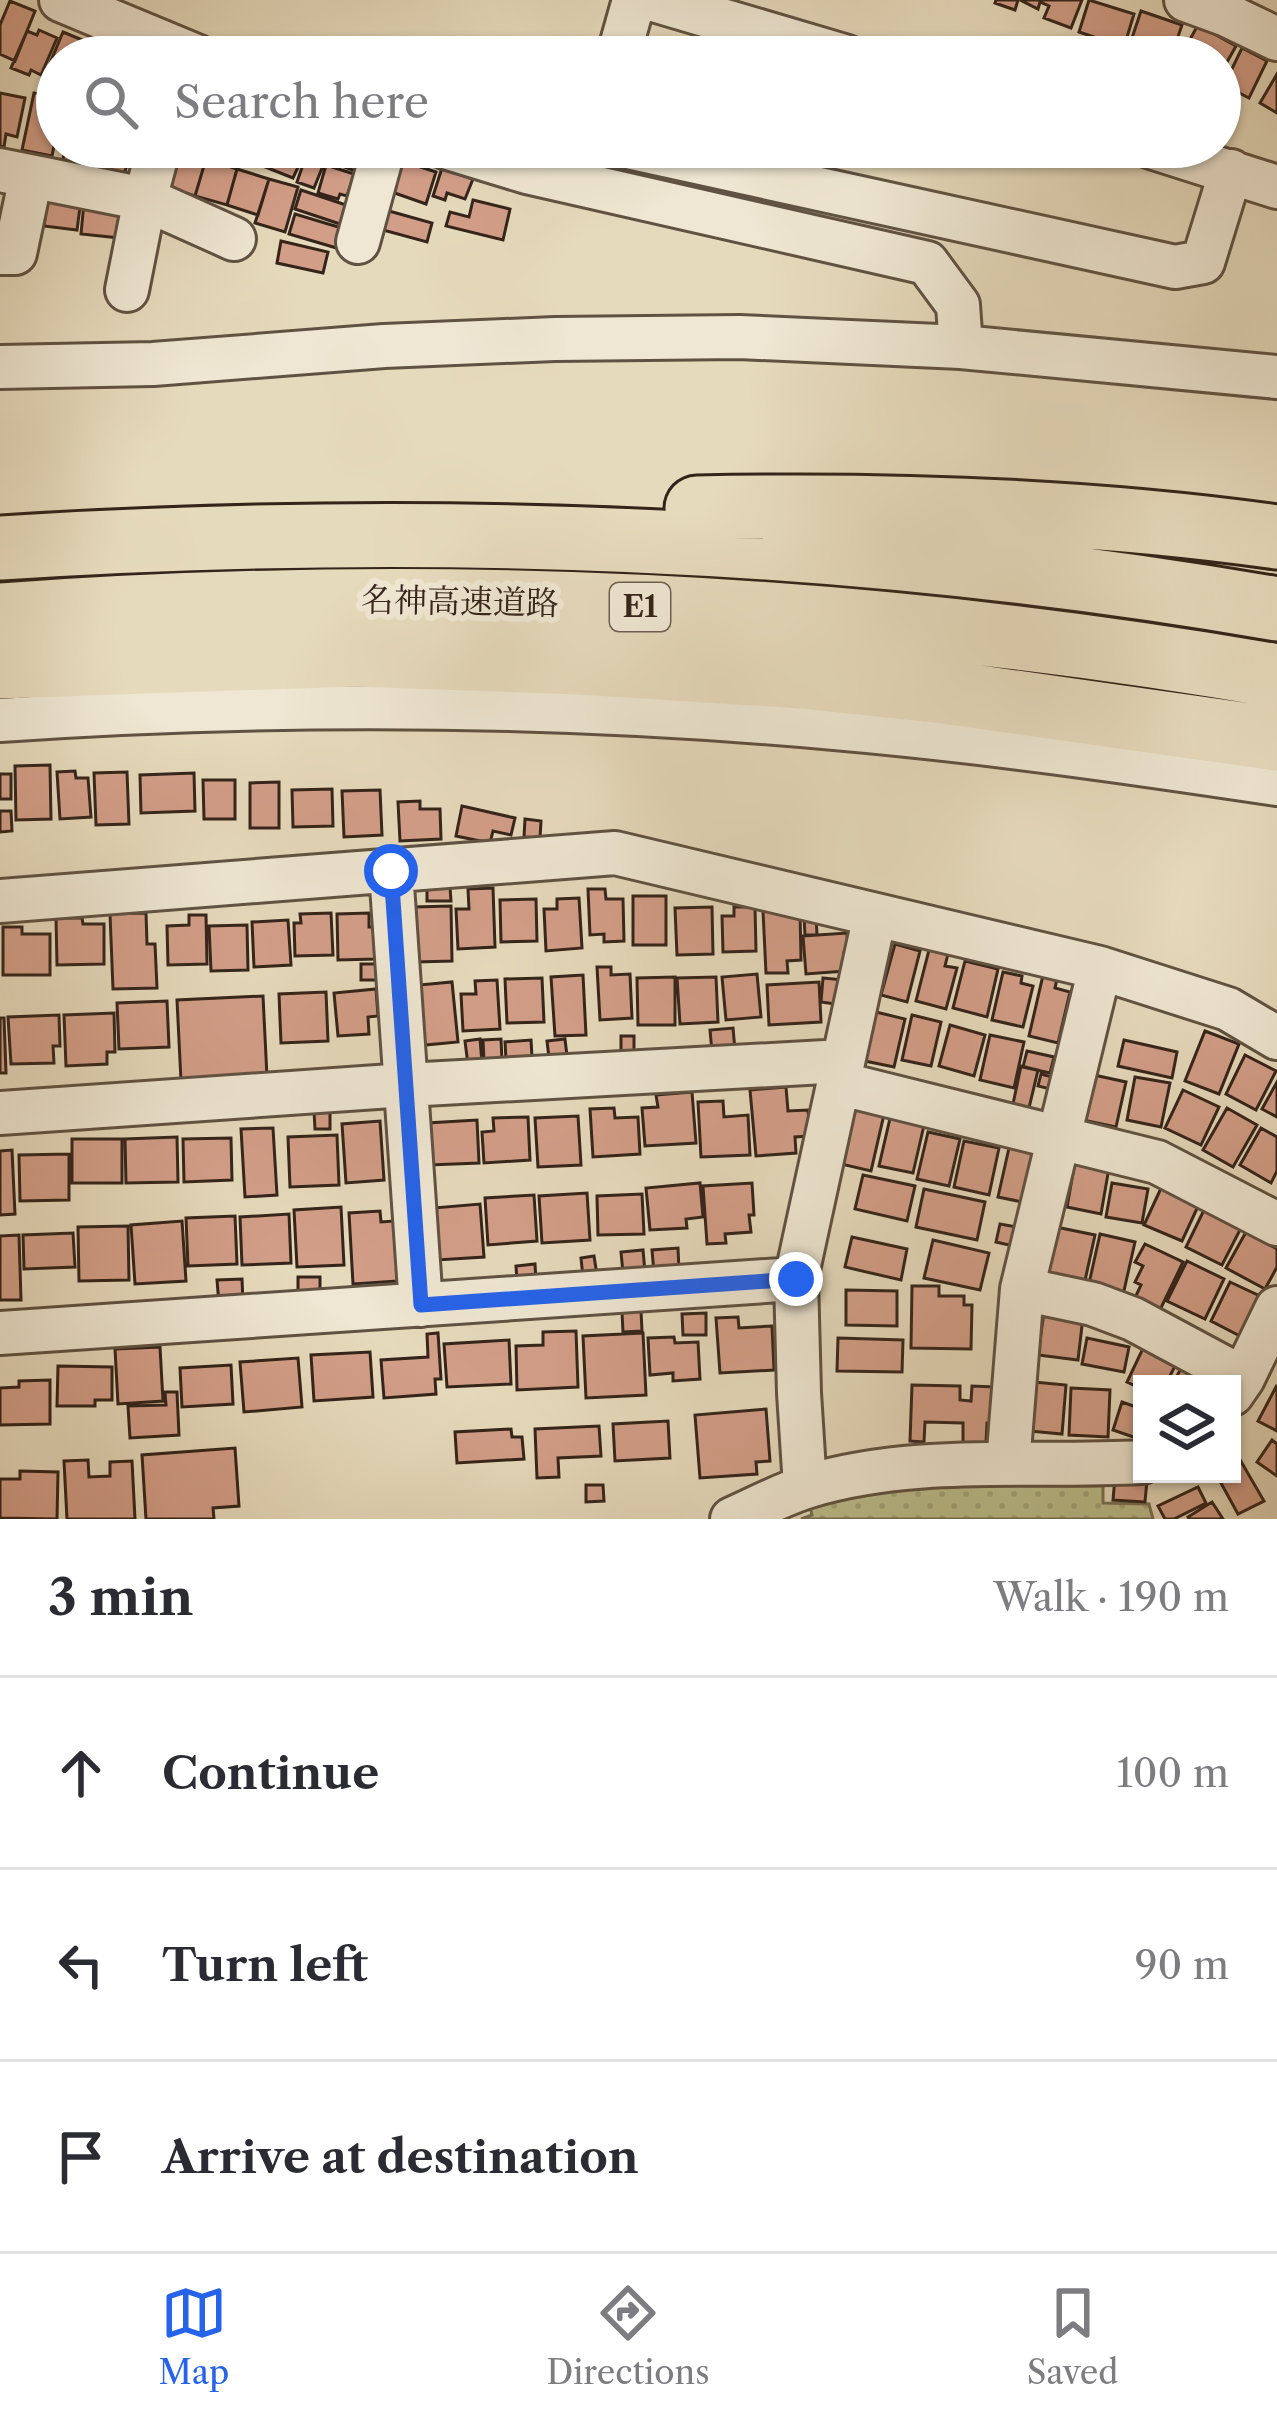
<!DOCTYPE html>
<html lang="en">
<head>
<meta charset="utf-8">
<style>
	:root { --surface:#fff; --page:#f2f2f3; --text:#2b2b33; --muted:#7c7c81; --line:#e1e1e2; --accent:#2563eb }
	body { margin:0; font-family:"Libre Caslon Text","Noto Serif JP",serif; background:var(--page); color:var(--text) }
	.controls { position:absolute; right:36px; bottom:36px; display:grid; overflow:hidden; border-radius:0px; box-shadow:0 3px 9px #0004 }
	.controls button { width:108px; height:108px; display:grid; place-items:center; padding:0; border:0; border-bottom:3px solid var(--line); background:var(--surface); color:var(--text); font:60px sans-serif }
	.stop { position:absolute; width:36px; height:36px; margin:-27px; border:9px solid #2563eb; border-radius:50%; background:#fff }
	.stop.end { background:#2563eb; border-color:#fff; box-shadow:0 3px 12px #0008 }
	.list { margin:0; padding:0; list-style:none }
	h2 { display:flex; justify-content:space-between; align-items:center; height:156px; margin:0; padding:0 48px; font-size:51px }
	h2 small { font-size:39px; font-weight:400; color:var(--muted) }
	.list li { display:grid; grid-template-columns:78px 1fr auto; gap:36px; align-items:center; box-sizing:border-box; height:192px; padding:0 48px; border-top:3px solid var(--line) }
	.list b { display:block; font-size:45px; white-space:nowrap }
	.list em { font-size:39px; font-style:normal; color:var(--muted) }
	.icon { flex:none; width:66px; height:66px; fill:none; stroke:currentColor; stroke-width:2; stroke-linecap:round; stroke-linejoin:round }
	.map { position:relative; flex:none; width:1277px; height:1519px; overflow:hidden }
	.search { position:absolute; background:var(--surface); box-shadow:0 3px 9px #0004; left:36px; right:36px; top:36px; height:132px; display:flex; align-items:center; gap:30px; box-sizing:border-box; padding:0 42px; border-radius:66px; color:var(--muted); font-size:45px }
	.sheet { height:732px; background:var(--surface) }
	nav { display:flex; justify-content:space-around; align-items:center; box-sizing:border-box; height:168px; border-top:3px solid var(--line); background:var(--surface); font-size:33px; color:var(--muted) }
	nav a { display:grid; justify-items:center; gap:6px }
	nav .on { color:var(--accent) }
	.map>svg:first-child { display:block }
	.grass { fill:url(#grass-dots); stroke:#787153; stroke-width:3 }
	.building { fill:#d39e88; stroke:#34241a; stroke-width:3 }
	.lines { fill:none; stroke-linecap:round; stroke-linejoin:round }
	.minor-casing { stroke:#605242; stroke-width:48 }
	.highway-casing { stroke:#34241a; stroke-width:69 }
	.minor { stroke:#efe7d3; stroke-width:42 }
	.highway { stroke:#e6dabc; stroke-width:63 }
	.route { stroke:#2563eb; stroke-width:15 }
	.labels { text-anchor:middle; stroke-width:12; stroke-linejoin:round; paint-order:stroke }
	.shield { fill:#efe7d3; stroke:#6c5e52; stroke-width:3 }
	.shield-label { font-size:30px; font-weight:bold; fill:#34241a }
	.street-label { font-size:33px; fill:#34241a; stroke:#efe7d3 }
</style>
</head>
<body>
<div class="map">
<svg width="1277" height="1519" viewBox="0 0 1277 1519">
	<defs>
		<pattern id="grass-dots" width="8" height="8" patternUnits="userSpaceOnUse" patternTransform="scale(3)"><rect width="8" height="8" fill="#bbbe8c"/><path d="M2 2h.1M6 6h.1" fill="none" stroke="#a1a378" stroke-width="1.8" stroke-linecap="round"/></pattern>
	</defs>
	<rect width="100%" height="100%" fill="#e6dabc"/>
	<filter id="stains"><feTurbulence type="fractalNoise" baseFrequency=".00167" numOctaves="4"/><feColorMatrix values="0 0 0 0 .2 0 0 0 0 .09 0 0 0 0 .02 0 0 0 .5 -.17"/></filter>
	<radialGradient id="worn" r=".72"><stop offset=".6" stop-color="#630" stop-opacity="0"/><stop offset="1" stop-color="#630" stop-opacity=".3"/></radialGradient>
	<path class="grass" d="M905,1485L1103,1486V1503L1149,1504L1153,1519H801L812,1515L810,1507L858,1493Z"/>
	<path class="building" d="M996,0H1018L1015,10L995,3Z
		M1020,0H1082L1071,28L1044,18L1049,6L1040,2L1038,9Z
		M1089,0L1134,14L1124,47L1079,32Z
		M10,1L35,11L15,61L0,54V25Z
		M1141,11L1182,25L1171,57L1130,44Z
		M1198,25L1236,46L1222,71L1220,57H1180Z
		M39,30L57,38L41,75L31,70L29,75L11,68L27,31L37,35Z
		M63,32L123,57H57V86L43,80Z
		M1242,48L1267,61L1249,98L1224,85Z
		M1277,74V113L1260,103Z
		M0,93L25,98L17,137L6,134L4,147L0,146Z
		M34,93L57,97V130L52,156L22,150Z
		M66,147H95L89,170L62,163Z
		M98,147H131L124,176L93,169Z
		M235,147H263L259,157Z
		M309,147L330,148L314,188L297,182Z
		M333,147H370L361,173L328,161Z
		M173,150L206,159L195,196L163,186Z
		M265,152L299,165L293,178L260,165Z
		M206,159L237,169L227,205L195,196Z
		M399,160L436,172L426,204L389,191Z
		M326,165L354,174L347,196L340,194L338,199L318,193Z
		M442,168L473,179L465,199L447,193L445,200L433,196Z
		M237,169L269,179L258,215L227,205Z
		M269,179L298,187L285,232L255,223Z
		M301,190L346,205L340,224L295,209Z
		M48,194L81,199L77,230L44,226Z
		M473,200L510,209L503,240L446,226L450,212L469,217Z
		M84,202L123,211L120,238L81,234Z
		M389,211L432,223L427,242L383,230Z
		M295,214L345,229L340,249L289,234Z
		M281,241L328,252L323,273L277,263Z
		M50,765L51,819L16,820L15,766Z
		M75,771L76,778H88L91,817L60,819L57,772Z
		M127,772L129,824L96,825L94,773Z
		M194,773L195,811L141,813L140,775Z
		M0,774H11V799H0Z
		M203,780H235V819H204Z
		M279,782V828H250V783Z
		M332,789L333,826L293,827L292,790Z
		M380,790L382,835L344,837L342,791Z
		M420,801V809H440L441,839L400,841L398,802Z
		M462,806L515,818L511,835L493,831L490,843L456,836Z
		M0,811H11L12,831L0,832Z
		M525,819L541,821L540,838L524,837Z
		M450,887L451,901H427V888Z
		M493,888L495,947L458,949L456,909H469L468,889Z
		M588,889H605L606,899H623L624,941L604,942V934L590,935Z
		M633,896H666V945H633Z
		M579,898L582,948L546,951L544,909H557V899Z
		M536,899L537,941L501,942L500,900Z
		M451,906L452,961L416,962L414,907Z
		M712,907L713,954L677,955L675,908Z
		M734,907H755L756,951L723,952L722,916H734Z
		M800,910L801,960L787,961L788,973H766L763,911Z
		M146,913L147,944H155L157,988L113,989L110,914Z
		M331,913L333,955L295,956L294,923H301L300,914Z
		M369,913V927H374L375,959L338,960L337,914Z
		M189,915H206L207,964L168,965L167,926L189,925Z
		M816,915L817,935H805L804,916Z
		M56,918H82L83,924H104V964L57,965Z
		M288,920L291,965L254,967L252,922Z
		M247,925L248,970L211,971L209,926Z
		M3,927H22V934H50V975H3Z
		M847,933L848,953H844L845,971L806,974L803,936Z
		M895,944L920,951L907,1002L881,995Z
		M929,950L948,954L945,966L957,968L946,1009L916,1001Z
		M965,961L998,969L987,1017L953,1008Z
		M361,964H380V980H361Z
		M597,967H611V975L630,974L632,1018L600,1020Z
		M1044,971L1058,975L1055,988L1070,992L1058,1043L1029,1036Z
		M1003,972L1022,976L1021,983L1033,986L1023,1027L992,1020Z
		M757,974L761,1017L726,1020L722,977Z
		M583,975L586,1035L555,1036L551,977Z
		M675,977V1025H638L637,978Z
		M716,977L718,1022L680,1024L677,978Z
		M542,978L544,1022L507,1023L505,979Z
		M823,978L844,980L842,1005L821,1002Z
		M497,980L500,1029L463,1031L461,994H476L475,981Z
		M452,982L458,1042L425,1045L419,985Z
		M819,982L821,1022L769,1025L767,985Z
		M376,989L378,1016L368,1017L369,1034L338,1036L334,993Z
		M326,992L328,1041L281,1043L279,994Z
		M263,996L267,1077L181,1081L177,1000Z
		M167,1001L169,1047L119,1049L117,1003Z
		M876,1012L905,1019L894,1067L865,1061Z
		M114,1013L115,1052H107V1064L66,1066L64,1015Z
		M59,1015L60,1046H53L54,1063L11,1064L8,1017Z
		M912,1015L941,1022L931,1066L902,1060Z
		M0,1018H4L6,1073H0Z
		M950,1025L985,1035L974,1076L939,1066Z
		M733,1028L735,1050L712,1052L710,1030Z
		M1205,1031L1239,1044L1219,1094L1185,1081Z
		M990,1035L1024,1042L1014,1088L980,1080Z
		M621,1036H634V1054L621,1055Z
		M480,1039L482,1063L468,1065L465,1041Z
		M501,1039L502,1061L484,1062L483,1040Z
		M565,1039L567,1056L549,1058L547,1041Z
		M531,1040L532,1057L506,1060L505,1042Z
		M1124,1040L1177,1052L1172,1078L1118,1066Z
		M1027,1051L1054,1057L1050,1073L1023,1067Z
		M1245,1055L1276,1071L1256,1110L1226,1094Z
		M1021,1066L1038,1070L1029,1108L1013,1104Z
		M1041,1074L1052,1077L1050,1089L1038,1086Z
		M1094,1075L1126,1082L1116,1127L1083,1120Z
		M1135,1077L1170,1083L1161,1127L1127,1120Z
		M1277,1082V1117L1262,1109Z
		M786,1087L788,1111L808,1110L810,1136L795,1137L796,1153L756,1156L750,1090Z
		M1183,1090L1219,1107L1201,1145L1165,1128Z
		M692,1092L696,1143L645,1146L642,1108L658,1107L656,1095Z
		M723,1101L724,1117L748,1115L750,1155L701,1157L698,1102Z
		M855,1103L885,1110L871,1171L841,1164Z
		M614,1108L615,1118L638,1117L640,1154L593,1157L590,1109Z
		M1227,1108L1257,1125L1233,1167L1203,1150Z
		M330,1110V1129H315L314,1111Z
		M891,1114L925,1121L913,1173L879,1166Z
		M578,1116L581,1165L538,1167L535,1118Z
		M528,1117L530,1160L484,1163L482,1132L494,1131L493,1118Z
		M477,1120L479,1163L429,1165L427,1123Z
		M380,1121L384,1180L346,1183L342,1124Z
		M273,1128L277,1195L245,1197L241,1129Z
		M1261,1128L1277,1137V1171L1271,1183L1240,1165Z
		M928,1132L960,1139L949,1186L917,1179Z
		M337,1135L339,1185L290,1187L288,1137Z
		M177,1137L178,1182L126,1183L125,1139Z
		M231,1138L232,1180L184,1182L183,1139Z
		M72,1139H122V1183H72Z
		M1011,1139L1039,1145L1027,1203L998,1197Z
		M964,1141L999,1148L989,1195L954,1187Z
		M12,1150L15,1214L0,1215V1151Z
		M69,1154V1200L20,1201L19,1155Z
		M1076,1156L1110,1162L1101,1214L1067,1207Z
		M863,1175L915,1186L907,1221L855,1209Z
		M700,1183L703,1217L686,1219L687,1228L650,1230L646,1188Z
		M752,1183L754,1215H749L751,1232L725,1234L726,1243L707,1244L703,1186Z
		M1112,1183L1148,1189L1142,1223L1106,1217Z
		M1162,1186L1200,1202L1182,1241L1144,1225Z
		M924,1189L985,1202L977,1240L916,1227Z
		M587,1193L590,1240L542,1243L539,1196Z
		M642,1194L644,1234L598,1235L597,1196Z
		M534,1195L537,1241L488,1245L485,1198Z
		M480,1204L484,1257L437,1260L433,1208Z
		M341,1207L344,1265L297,1267L294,1210Z
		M1204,1210L1241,1228L1222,1265L1186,1247Z
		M380,1211L381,1222L394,1221L398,1281L353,1284L349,1213Z
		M289,1214L291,1263L242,1265L240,1217Z
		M235,1216L237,1264L188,1266L186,1218Z
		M182,1221L186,1281L135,1284L131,1225Z
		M1000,1224L1022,1228L1018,1247L996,1242Z
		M128,1226L129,1280L79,1281L78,1227Z
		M1056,1227L1095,1235L1084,1285L1045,1277Z
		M1246,1232L1277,1249V1267L1265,1289L1226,1268Z
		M73,1233L75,1267L24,1269L23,1235Z
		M1100,1234L1135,1242L1123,1295L1088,1288Z
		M19,1235L21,1300H0V1236Z
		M852,1237L907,1249L901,1280L845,1267Z
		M933,1240L989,1253L980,1290L924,1278Z
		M1145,1244L1183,1262L1159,1312L1134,1300L1141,1285L1135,1282L1143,1266L1135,1262Z
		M678,1248L679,1271L654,1273L652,1250Z
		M643,1250L645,1272L623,1273L621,1252Z
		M594,1256L597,1275L583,1277L581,1258Z
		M1187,1261L1224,1279L1205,1319L1167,1301Z
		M535,1264L536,1281L517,1282L516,1266Z
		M298,1277H320V1296H298Z
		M242,1279L243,1303L219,1304L217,1280Z
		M1230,1282L1262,1297L1242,1337L1211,1321Z
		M912,1286H939V1296H964V1305H972L971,1349L911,1348Z
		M846,1290L897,1291V1326L846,1325Z
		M641,1311L642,1331L623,1332L622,1312Z
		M1044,1312L1083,1317L1078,1360L1038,1355Z
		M706,1313V1335H683L682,1314Z
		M738,1317L739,1328L772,1326L774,1370L720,1373L716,1318Z
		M576,1331L578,1387L517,1390L516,1346L543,1345V1332Z
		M438,1333L441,1379H435L436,1394L384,1398L381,1360L428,1357L427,1334Z
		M643,1333L646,1395L586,1398L583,1336Z
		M674,1337L675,1343L698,1342L700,1379L673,1381V1373L650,1375L648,1338Z
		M838,1338L903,1340L902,1372L837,1371Z
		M1087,1338L1129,1347L1124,1372L1082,1364Z
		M509,1340L511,1384L447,1387L444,1344Z
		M1146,1342L1179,1358L1166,1384H1142V1389L1127,1382Z
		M160,1347L163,1401L118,1404L115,1349Z
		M370,1352L373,1397L314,1401L311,1355Z
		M298,1358L302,1407L244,1412L240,1362Z
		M1184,1362L1216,1384H1173Z
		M231,1365L233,1404L182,1407L180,1368Z
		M58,1366L112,1367V1400H95V1406H57Z
		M50,1380V1424L0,1425V1388L19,1387V1381Z
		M1034,1382L1066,1385L1062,1434L1029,1431Z
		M912,1385L960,1386V1400L971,1401L972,1386L995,1387L994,1423H987L986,1443H963V1423L925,1422L924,1442L910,1441Z
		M1277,1385V1431L1258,1421Z
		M1071,1388L1110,1390L1108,1437L1069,1435Z
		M165,1392H177L179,1435L130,1438L128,1406L166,1405Z
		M1122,1402L1142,1409V1440L1113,1430Z
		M766,1409L770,1461L756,1462L757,1474L700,1478L695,1415Z
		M668,1421L670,1458L615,1461L613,1424Z
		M599,1426L601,1456L558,1458L559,1477L537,1478L535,1429Z
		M511,1429L512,1437H522L524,1459L457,1463L455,1432Z
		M1272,1440L1277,1444V1476L1257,1462Z
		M235,1448L239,1506L213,1508L214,1519H146L142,1455Z
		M1239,1458L1264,1501L1238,1514L1216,1474H1232V1462Z
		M88,1460L89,1477L110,1476V1462L132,1461L135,1519H67L64,1461Z
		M20,1471L58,1472L57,1519L0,1518V1479H20Z
		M1115,1477L1147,1480L1145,1502L1113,1500Z
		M586,1485H603L604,1501L586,1502Z
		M1198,1487L1206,1503L1174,1519H1165L1158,1506Z
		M1212,1502L1223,1519H1189L1188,1517Z"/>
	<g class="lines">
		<g class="minor-casing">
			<path id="minor" d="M61,0L198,57
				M654,0L847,57
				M1186,0L1227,15L1277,39
				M618,57L634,0
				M445,147L527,172L927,263L958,305L961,347
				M628,147L1175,267L1203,262L1231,171
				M1151,147L1277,187
				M0,170L145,199L234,239
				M358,242L384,147
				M0,253H15L31,177
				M127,290L145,199L159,147
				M0,367L153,364L384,346L555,339L739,337L961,347L1277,377
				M0,720C277,701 558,703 835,728C983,741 1130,762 1277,784
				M391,871L421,1305
				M0,901L615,853L1100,968L1228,1009L1277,1038
				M838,1083L1157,1162L1277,1224
				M0,1113L406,1085L843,1061
				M1022,1289L1093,1304L1133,1319L1243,1378
				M0,1333L796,1279
				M1232,1394L1243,1378L1277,1308
				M1008,1464L1022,1289L1100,968
				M805,1487L799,1393L796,1279L875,915
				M732,1519C757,1508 782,1494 809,1486C914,1454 1033,1468 1142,1462"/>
		</g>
		<g class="highway-casing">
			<path id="highway" d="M697,508C891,504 1085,510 1277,537
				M0,548C426,521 856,536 1277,609
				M0,615C426,584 856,603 1277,676
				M0,667L355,655L580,663L802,677L944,692L1277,739"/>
		</g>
		<use href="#minor" class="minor"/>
		<use href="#highway" class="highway"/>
	</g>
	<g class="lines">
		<path class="route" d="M391,871L421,1305L796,1279"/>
	</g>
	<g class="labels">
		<rect class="shield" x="610" y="583" width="60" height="48" rx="9"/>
		<g class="shield-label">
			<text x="640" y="617">E1</text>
		</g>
		<g class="street-label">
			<text transform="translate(460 601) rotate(1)" y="12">名神高速道路</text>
		</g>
	</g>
	<rect width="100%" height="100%" filter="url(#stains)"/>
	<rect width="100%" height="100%" fill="url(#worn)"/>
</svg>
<div class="controls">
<button><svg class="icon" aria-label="layers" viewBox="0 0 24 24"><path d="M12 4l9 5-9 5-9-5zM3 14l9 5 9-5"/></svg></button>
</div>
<div class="stop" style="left:391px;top:871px"></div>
<div class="stop end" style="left:796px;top:1279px"></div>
<div class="search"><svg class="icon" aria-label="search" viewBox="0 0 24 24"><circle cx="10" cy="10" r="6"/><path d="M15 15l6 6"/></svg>Search here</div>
</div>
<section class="sheet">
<h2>3 min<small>Walk · 190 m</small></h2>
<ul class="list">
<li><svg class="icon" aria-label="ahead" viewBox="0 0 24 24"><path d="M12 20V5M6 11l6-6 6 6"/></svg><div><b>Continue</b></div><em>100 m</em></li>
<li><svg class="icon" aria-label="left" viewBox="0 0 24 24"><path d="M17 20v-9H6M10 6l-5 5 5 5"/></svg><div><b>Turn left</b></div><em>90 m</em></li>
<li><svg class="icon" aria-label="arrive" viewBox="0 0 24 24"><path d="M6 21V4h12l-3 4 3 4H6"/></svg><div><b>Arrive at destination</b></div></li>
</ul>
</section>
<nav>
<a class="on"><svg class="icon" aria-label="map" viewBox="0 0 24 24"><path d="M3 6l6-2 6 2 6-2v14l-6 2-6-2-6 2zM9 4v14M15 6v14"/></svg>Map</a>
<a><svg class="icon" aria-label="directions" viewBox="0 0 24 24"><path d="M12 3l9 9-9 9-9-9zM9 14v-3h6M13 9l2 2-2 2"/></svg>Directions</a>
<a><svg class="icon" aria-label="saved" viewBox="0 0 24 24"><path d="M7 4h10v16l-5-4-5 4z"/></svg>Saved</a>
</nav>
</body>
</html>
